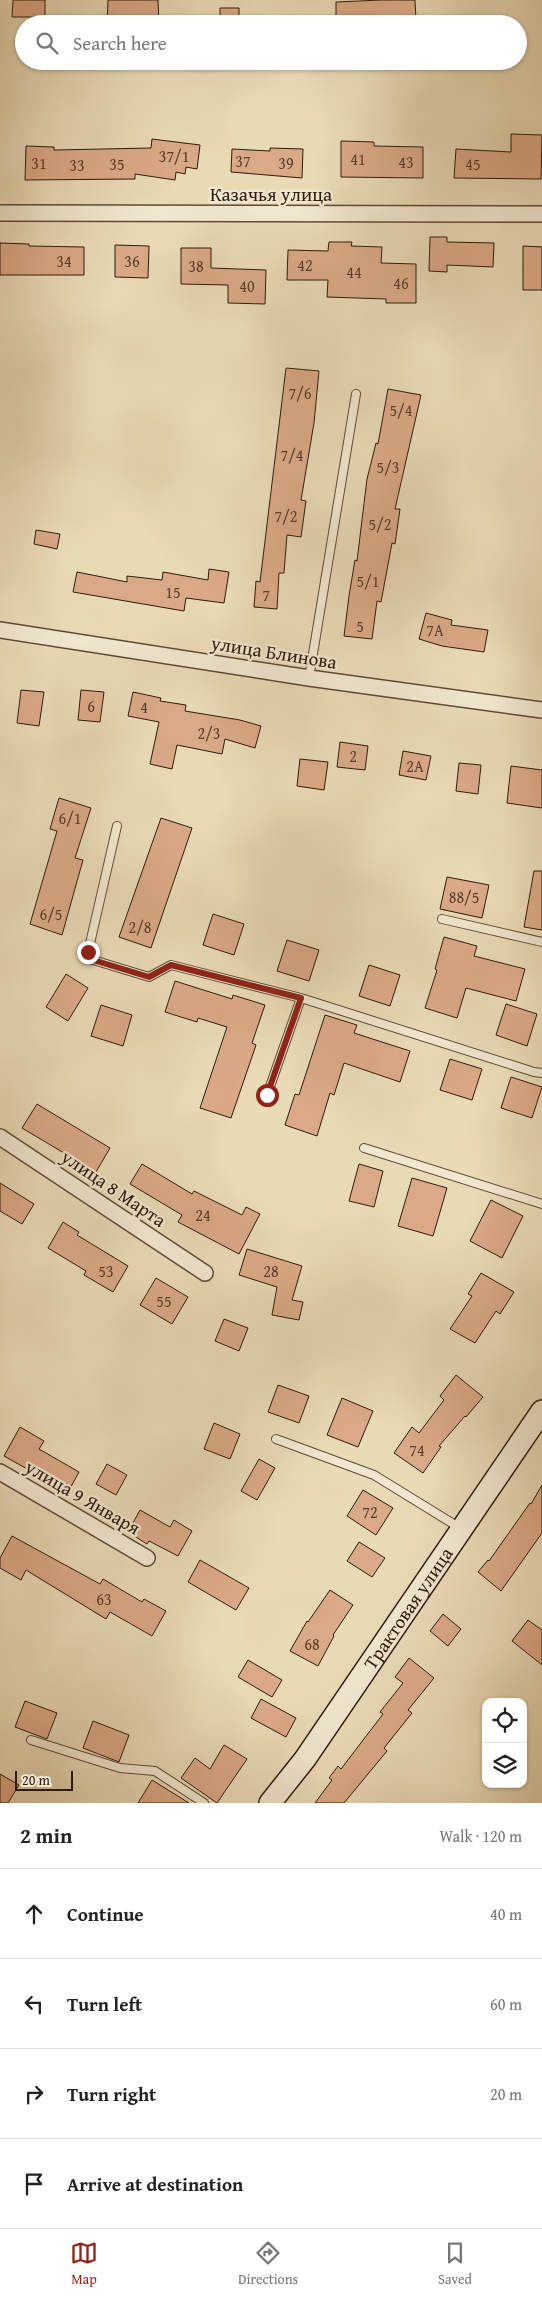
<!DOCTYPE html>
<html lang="en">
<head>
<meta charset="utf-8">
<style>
	:root { --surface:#fff; --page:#f2f2f2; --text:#222; --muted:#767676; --line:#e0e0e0; --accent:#8f2418 }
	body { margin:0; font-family:"Gentium Book Plus",serif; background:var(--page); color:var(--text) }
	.controls { position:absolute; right:15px; bottom:15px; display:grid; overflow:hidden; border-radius:10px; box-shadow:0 1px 4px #0004 }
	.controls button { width:45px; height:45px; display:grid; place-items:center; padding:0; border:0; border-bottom:1px solid var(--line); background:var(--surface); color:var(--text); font:25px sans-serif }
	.scale { position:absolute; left:15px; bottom:12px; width:58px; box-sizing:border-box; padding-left:5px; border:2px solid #311a0a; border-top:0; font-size:14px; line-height:18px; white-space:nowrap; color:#311a0a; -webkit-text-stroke:4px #f1e7d0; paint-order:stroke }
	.stop { position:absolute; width:15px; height:15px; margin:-11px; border:4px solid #8f2418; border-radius:50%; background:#fff }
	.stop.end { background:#8f2418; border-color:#fff; box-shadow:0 1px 5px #0008 }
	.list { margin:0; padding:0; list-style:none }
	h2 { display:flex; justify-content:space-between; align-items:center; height:65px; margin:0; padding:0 20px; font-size:21px }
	h2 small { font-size:16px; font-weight:400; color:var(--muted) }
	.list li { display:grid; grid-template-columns:32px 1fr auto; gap:15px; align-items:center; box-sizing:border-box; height:90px; padding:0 20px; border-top:1px solid var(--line) }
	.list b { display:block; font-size:19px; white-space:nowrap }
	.list em { font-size:16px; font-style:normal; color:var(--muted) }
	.icon { flex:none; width:28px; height:28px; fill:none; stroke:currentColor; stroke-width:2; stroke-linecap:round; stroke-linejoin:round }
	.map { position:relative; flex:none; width:542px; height:1803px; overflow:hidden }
	.search { position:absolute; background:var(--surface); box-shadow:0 1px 4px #0004; left:15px; right:15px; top:15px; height:55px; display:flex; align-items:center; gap:12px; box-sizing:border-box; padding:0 18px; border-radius:28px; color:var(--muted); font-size:19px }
	.sheet { height:425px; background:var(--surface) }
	nav { display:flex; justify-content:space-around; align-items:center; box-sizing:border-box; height:70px; border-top:1px solid var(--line); background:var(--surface); font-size:14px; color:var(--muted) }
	nav a { display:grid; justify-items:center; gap:2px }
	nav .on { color:var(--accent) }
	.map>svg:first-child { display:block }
	.building { fill:#daa987; stroke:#311a0a }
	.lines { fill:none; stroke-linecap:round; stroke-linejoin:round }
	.lane-casing { stroke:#5f4a35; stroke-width:10 }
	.street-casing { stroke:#5f4a35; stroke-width:18 }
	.secondary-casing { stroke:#311a0a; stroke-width:24 }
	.lane { stroke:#f1e7d0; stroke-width:8 }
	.street { stroke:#f1e7d0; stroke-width:15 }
	.secondary { stroke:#f1e7d0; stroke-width:21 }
	.route { stroke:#8f2418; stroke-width:6 }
	.labels { text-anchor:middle; stroke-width:4.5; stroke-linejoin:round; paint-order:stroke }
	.number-label { font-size:16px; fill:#5b3e29 }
	.street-label { font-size:19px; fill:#311a0a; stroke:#f1e7d0 }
</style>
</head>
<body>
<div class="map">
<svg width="542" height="1803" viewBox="0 0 542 1803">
	<rect width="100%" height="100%" fill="#e9dab6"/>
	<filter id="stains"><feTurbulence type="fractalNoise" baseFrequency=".004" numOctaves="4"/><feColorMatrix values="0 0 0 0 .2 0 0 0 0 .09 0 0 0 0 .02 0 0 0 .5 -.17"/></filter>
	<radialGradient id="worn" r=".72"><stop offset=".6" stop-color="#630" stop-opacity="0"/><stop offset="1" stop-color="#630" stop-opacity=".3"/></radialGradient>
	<path class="building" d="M13,0H45V17H12Z
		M108,0H158L159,24H107Z
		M381,0H415L416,20L336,23V2Z
		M220,8H239V24H220Z
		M511,134L542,135L541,179L454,178L456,149L511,152Z
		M152,139L200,145L197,169L186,167L185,174L176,172L175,180L135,174V179L25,180L26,146L54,147V150L151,148Z
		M341,141L374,142V146L423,147V178L341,177Z
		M270,148L303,149L302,178L231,172L232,149L270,151Z
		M430,237H447V242L494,243L493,267L447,265V272L429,271Z
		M329,242H352L351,246L382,247L381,263L416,264V303H386V299L327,297L328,280H287L288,250L328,251Z
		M0,243L29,244V246L84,247V275H0Z
		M115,245L149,246L148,278L115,277Z
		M523,246L542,247V290H523Z
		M181,248H211V268L266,270L265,304L228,303V285L181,284Z
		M286,368L319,371L314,423L301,500L306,501L301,537L287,535L284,573H279L277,609L254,607L256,581L260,582Z
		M388,389L421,395L395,509H400L395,544L392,543L381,602L377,601L372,639L344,636L349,596L355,560L357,561L367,479L376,443L378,444Z
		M36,530L60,534L57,549L34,544Z
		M209,569L229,572L224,603L186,598L184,611L73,592L77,572L127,582V576L162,580L163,572L208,580Z
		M426,613L452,620L451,625L488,630L484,652L442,646L419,639Z
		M21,690L44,692L39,726L17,723Z
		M81,690L104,692L100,722L78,720Z
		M133,692L161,698L160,701L186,705L185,711L240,720L261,726L255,748L225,739L222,754L177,745L172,769L150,764L159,722L128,716Z
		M340,742L368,746L365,770L337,767Z
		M403,751L431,756L426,780L399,775Z
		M300,759L328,762L324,790L297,786Z
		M459,763L481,765L478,794L456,791Z
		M511,766L542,770V808L507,803Z
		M59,798L91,808L75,858L83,860L62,935L30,924L57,831L50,829Z
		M161,818L192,828L151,948L119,937Z
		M534,871H542V930L524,927Z
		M447,877L489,885L482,918L440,909Z
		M213,914L244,924L234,955L203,945Z
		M444,937L477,946L474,956L525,969L516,1001L466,988L457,1018L425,1008L437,970L435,969Z
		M287,940L319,950L309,981L277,971Z
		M369,965L400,975L390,1006L359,996Z
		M66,974L88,988L68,1021L46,1007Z
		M175,981L232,999L233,995L265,1005L252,1043L256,1045L231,1118L200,1108L227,1027L198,1018L197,1022L165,1012Z
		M506,1004L537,1014L527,1046L496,1035Z
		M101,1005L132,1015L123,1046L91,1036Z
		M325,1015L357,1025L354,1033L410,1051L400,1082L344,1063L334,1095L330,1093L317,1136L285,1125L295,1094L299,1095Z
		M450,1059L482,1069L472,1100L440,1090Z
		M511,1077L542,1087L532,1118L501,1108Z
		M37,1104L110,1148L96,1172L22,1128Z
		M142,1164L192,1194L194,1191L242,1215L246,1207L260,1214L239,1254L178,1222L182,1215L130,1184Z
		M359,1164L383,1171L374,1207L349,1201Z
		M412,1178L447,1188L433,1236L398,1226Z
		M0,1183L34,1204L22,1224L0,1211Z
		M491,1200L523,1216L502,1258L470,1241Z
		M63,1222L79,1232L77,1235L128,1266L113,1292L84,1275L86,1271L48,1248Z
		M247,1249L302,1266L292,1300L303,1302L299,1320L272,1315L277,1287L239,1275Z
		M481,1273L514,1292L500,1314L496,1311L475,1343L450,1329L472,1296L468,1294Z
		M156,1278L188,1297L172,1324L140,1305Z
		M224,1319L248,1328L239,1351L215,1341Z
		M456,1375L483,1397L466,1417L465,1416L439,1446L441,1447L423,1473L394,1453L412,1427L419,1433L444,1400L440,1396Z
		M278,1385L309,1396L299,1423L268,1412Z
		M342,1398L373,1411L358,1447L327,1435Z
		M214,1423L240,1434L230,1459L204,1449Z
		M20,1427L44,1441L39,1449L79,1472L68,1492L4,1456Z
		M259,1459L275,1468L257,1500L241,1491Z
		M107,1464L127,1475L116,1495L96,1484Z
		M542,1485V1533L501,1591L478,1572L488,1560L489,1561L530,1503L531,1504Z
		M363,1490L393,1508L376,1535L347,1516Z
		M140,1510L170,1527L174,1520L192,1531L178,1556L149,1541L147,1544L128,1532Z
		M12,1536L100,1584L103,1579L142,1602L144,1599L166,1611L152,1636L110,1612L106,1619L26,1570L21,1580L0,1568V1558Z
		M359,1542L385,1558L372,1577L347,1561Z
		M200,1560L249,1588L236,1610L188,1582Z
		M330,1590L353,1605L333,1635L334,1636L318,1666L290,1651L307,1621L308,1622Z
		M443,1614L461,1629L448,1646L430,1631Z
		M528,1620L542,1630V1665L512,1641Z
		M409,1658L434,1678L408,1710L412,1713L384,1748L387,1751L344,1803H315L332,1780L329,1778L338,1766L341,1769L383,1714L380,1712L403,1683L395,1677Z
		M248,1660L282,1680L272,1697L238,1677Z
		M261,1699L296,1718L286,1737L251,1718Z
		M25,1701L57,1713L47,1739L15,1727Z
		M93,1721L129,1735L119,1762L83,1748Z
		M224,1745L247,1759L217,1803L181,1778L195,1758L210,1769Z
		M0,1774L19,1785L8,1803H0Z
		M152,1780L189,1803H138Z"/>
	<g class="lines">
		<g class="lane-casing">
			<path id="lane" d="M309,678L356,394
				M117,826L88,952L90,959L149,977L171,965L301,998L534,1072L542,1073
				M442,919L542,942
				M267,1095L301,998
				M364,1148L542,1204
				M276,1439L374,1475L460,1528
				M31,1740L120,1768L155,1771L204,1803"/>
		</g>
		<g class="street-casing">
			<path id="street" d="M0,213L542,214
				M0,630L309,678L542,710
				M0,1137L205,1273
				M0,1472L147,1558"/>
		</g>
		<g class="secondary-casing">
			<g id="secondary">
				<path id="s1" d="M270,1803L305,1759L542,1411"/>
			</g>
		</g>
		<use href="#lane" class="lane"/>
		<use href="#street" class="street"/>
		<use href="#secondary" class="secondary"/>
	</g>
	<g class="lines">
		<path class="route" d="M88,952L90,959L149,977L171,965L301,998L267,1095"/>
	</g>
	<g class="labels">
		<g class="number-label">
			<text x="174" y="162">37/1</text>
			<text x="358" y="165">41</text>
			<text x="243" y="167">37</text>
			<text x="406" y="168">43</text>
			<text x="39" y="169">31</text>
			<text x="286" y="169">39</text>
			<text x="117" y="170">35</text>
			<text x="473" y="170">45</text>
			<text x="77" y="171">33</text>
			<text x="64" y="267">34</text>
			<text x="132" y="267">36</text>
			<text x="305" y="271">42</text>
			<text x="196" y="272">38</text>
			<text x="354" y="278">44</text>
			<text x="401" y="289">46</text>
			<text x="247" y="292">40</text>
			<text x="300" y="399">7/6</text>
			<text x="401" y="416">5/4</text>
			<text x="292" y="461">7/4</text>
			<text x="388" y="473">5/3</text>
			<text x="286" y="522">7/2</text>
			<text x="380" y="530">5/2</text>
			<text x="368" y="587">5/1</text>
			<text x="173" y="598">15</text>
			<text x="266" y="601">7</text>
			<text x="360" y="632">5</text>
			<text x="435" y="636">7А</text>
			<text x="91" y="712">6</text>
			<text x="144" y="713">4</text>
			<text x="209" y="739">2/3</text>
			<text x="353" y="762">2</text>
			<text x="415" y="772">2А</text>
			<text x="70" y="824">6/1</text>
			<text x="464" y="903">88/5</text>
			<text x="51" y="920">6/5</text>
			<text x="140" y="933">2/8</text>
			<text x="203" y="1221">24</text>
			<text x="106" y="1277">53</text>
			<text x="271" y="1277">28</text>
			<text x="164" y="1307">55</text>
			<text x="417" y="1456">74</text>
			<text x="370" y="1518">72</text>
			<text x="104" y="1605">63</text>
			<text x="312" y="1650">68</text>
		</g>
		<g class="street-label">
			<text x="271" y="201">Казачья улица</text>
			<text transform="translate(274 652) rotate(9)" y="7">улица Блинова</text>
			<text transform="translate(114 1188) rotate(34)" y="7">улица 8 Марта</text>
			<text transform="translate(83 1497) rotate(30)" y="7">улица 9 Января</text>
			<text dy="7" stroke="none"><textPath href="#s1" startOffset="239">Трактовая улица</textPath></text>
		</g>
	</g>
	<rect width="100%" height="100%" filter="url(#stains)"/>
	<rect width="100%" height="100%" fill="url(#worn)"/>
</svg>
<div class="controls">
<button><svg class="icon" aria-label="locate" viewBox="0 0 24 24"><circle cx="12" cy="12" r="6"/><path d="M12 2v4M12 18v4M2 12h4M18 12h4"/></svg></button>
<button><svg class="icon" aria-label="layers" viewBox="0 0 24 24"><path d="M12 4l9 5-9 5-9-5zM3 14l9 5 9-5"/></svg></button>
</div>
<div class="scale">20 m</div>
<div class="stop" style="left:267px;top:1095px"></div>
<div class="stop end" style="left:88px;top:952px"></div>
<div class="search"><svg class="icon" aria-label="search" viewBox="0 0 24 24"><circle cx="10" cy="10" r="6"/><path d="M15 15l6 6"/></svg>Search here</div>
</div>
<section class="sheet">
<h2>2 min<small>Walk · 120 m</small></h2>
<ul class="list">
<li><svg class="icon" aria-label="ahead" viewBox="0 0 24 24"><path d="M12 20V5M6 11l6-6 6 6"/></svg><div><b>Continue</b></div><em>40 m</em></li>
<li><svg class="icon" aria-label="left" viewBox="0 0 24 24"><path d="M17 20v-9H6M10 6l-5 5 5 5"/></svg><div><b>Turn left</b></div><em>60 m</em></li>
<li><svg class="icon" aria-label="right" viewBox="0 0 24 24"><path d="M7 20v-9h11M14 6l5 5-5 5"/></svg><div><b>Turn right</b></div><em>20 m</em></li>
<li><svg class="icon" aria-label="arrive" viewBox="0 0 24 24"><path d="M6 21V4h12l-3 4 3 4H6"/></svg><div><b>Arrive at destination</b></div></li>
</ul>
</section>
<nav>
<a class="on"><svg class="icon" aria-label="map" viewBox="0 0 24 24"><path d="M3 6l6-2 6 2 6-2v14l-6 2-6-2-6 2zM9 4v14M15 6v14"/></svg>Map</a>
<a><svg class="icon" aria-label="directions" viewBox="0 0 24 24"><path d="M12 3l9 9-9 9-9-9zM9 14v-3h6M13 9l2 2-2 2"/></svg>Directions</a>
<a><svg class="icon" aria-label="saved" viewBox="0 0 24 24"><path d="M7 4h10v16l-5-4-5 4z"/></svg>Saved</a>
</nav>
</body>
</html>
